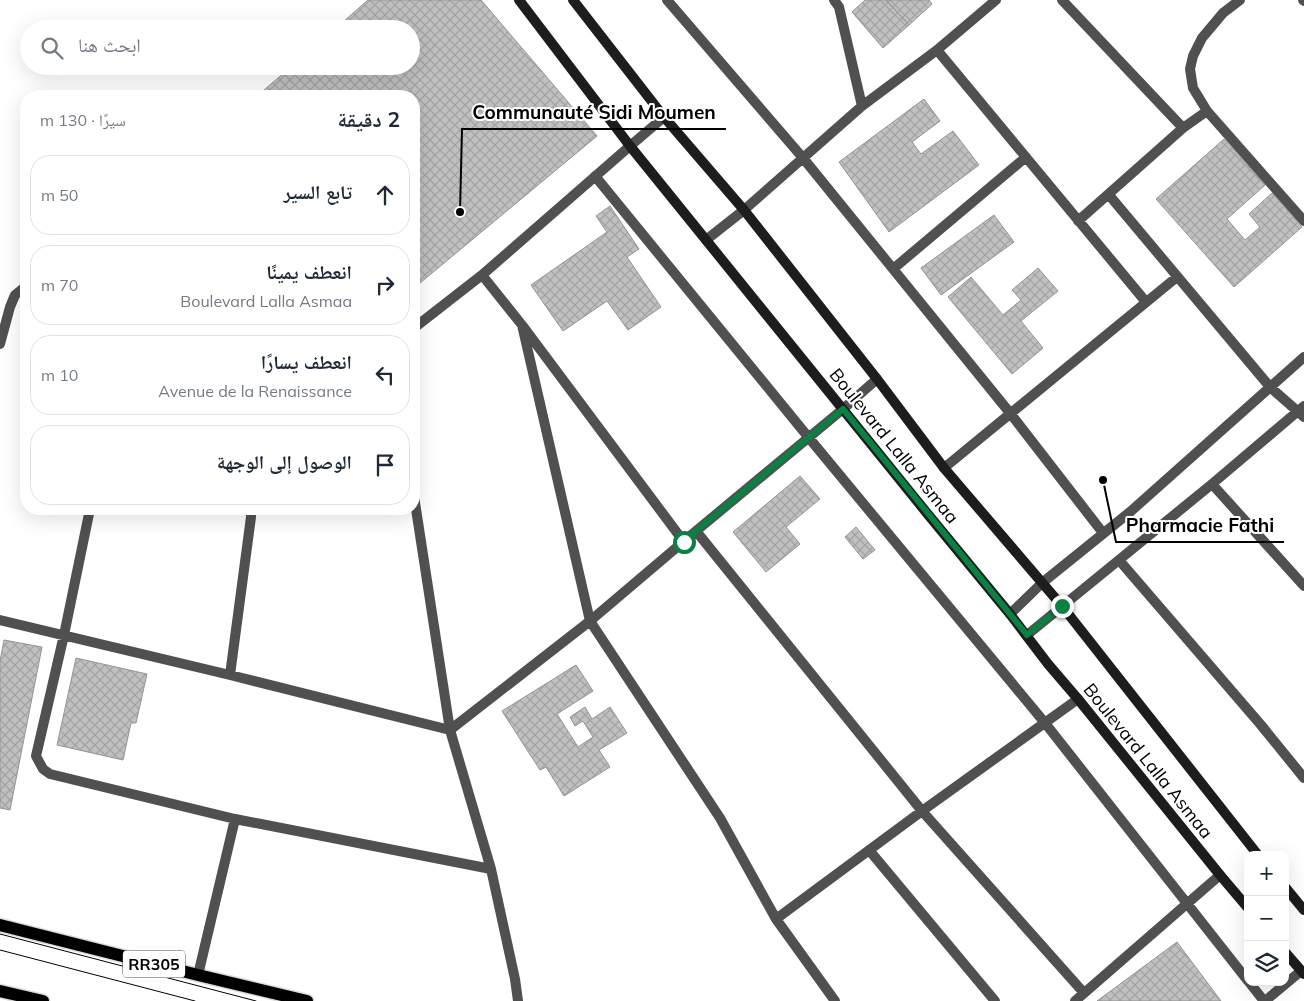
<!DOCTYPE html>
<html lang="ar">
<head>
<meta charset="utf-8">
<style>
	:root { --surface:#fff; --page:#f2f2f3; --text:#1f2937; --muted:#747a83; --line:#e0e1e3 }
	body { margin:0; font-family:Mulish,"Noto Naskh Arabic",sans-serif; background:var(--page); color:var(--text); direction:rtl }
	.controls { position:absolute; right:15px; bottom:15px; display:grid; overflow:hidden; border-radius:10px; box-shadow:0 5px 20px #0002 }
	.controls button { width:45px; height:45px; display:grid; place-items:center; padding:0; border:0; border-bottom:1px solid var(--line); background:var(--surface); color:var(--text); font:25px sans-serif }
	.stop { position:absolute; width:15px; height:15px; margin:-11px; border:4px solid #0b8043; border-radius:50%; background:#fff }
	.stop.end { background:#0b8043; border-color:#fff; box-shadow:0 1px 5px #0008 }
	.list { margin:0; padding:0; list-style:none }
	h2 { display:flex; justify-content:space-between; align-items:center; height:65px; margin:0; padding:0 20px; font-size:21px }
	h2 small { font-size:16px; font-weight:400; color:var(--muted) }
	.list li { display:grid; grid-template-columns:32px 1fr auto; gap:15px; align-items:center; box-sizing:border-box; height:80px; margin:0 10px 10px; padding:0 10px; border:1px solid var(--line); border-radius:20px }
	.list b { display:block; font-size:19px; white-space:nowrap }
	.list p { margin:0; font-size:16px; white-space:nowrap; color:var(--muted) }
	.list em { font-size:16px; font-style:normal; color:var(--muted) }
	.icon { flex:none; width:28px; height:28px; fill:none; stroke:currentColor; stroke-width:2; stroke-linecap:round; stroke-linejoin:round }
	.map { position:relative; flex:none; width:1304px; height:1001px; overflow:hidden; direction:ltr }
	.search { position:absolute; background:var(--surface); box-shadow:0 5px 20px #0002; left:20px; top:20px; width:400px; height:55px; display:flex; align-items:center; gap:12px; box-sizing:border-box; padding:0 18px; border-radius:28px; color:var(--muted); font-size:19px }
	.panel { position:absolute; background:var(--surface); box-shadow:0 5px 20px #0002; left:20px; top:90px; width:400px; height:425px; border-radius:20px; direction:rtl }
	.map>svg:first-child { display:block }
	.building { fill:url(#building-cross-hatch); stroke:#949494 }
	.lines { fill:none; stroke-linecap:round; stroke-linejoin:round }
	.primary-casing { stroke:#dbdbdb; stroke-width:15 }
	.minor { stroke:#505050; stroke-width:10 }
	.secondary { stroke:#1d1d1d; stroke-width:10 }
	.primary { stroke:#000; stroke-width:12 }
	.tram { stroke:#000; stroke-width:1 }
	.route { stroke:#0b8043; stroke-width:6 }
	.labels { text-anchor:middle; stroke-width:4; stroke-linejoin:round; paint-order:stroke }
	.shield { fill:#fff; stroke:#4c4c4c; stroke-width:1 }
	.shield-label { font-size:16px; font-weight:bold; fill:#000 }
	.street-label { font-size:18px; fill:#000; stroke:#fff }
	.leader { fill:none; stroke:#000; stroke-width:2 }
	.callout-dot { fill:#000; stroke:#fff; stroke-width:2 }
	.callout-label { font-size:19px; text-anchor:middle; font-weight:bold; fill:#000; stroke:#fff; stroke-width:4; stroke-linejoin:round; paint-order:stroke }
</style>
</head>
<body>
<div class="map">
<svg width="1304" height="1001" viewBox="0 0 1304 1001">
	<defs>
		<pattern id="building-cross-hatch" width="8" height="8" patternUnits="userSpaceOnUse" patternTransform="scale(1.25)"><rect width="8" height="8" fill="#c0c0c0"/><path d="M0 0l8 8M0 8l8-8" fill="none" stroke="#a3a3a3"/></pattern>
	</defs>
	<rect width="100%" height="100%" fill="#fff"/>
	<path class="building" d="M368,0H481L597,136L414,288V96H257L292,66H411V29H335Z
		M865,0H886L909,25L883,48L852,12Z
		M886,0H929L932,4L909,25Z
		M924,99L940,121L912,142L921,154L953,131L979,165L889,232L839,162Z
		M1224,139L1265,185L1227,219L1245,240L1260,227L1249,214L1272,193L1302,227L1234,287L1156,199Z
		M610,206L639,249L627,257L661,307L628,330L607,301L563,331L531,285L607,232L596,216Z
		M994,215L1014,242L941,295L921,268Z
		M1038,268L1058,291L1021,321L1043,348L1012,374L948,297L971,277L1003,315L1021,300L1012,290Z
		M800,476L820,499L786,527L800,544L766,572L733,532Z
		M856,527L875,550L863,559L845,537Z
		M4,640L42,647L10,810L0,808V661Z
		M76,658L147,674L136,723H131L123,760L57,745Z
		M576,665L593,691L557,714L578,747L593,737L583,721L575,726L570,717L585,707L592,719L610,707L627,733L599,750L610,767L564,796L546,767L540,770L502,711Z
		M1177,942L1221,1001H1097Z"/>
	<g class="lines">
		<g class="primary-casing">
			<path id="primary" d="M0,925L198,975L307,1001
				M0,991L43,1001"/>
		</g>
		<path class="minor" d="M667,0L803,158L1010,413L1103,533
			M834,0L839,7L862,106
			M1062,0L1183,128
			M1240,0L1223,13L1202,38L1193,56L1190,69L1193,88L1207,111L1304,221
			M1303,0L1304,1
			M937,50L1146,302
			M595,176L809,438L1045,723L1248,981
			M1109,195L1270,387L1304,417
			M1078,221L1183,128L1207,111
			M706,240L744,210L862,106L937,50L996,0
			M893,269L1026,157
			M482,275L522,325L684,542
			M522,325L590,621L720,818L776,919L835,1001
			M414,328L482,275L630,146L664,117
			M0,344L10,307L15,295L26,286
			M944,468L1177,277
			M1212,484L1304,586
			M414,496L450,730L491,869L515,979L518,1001
			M90,509L64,635L36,756L43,769L50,774L235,819L491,869
			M696,531L922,811L1084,993
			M1119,560L1261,725L1304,778
			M1010,614L1042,583L1130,512L1304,357
			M0,620L230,675L450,730L590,621L696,531L843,409L877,379
			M1027,635L1212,484L1304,406
			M230,675L251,517V509
			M869,850L995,1001
			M776,919L922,811L1078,699
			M198,975L235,819
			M1249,982L1264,1001
			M1075,1001L1220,875
			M1265,1001L1301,971"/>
		<path class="secondary" d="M519,0L630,146L926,512L1010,614L1048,664L1078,699L1220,875L1248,908
			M573,0L664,117L744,210L877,379L944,468L1062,606L1258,855
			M1285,887L1304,910
			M1285,952L1304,974"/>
		<use href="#primary" class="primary"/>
		<path class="tram" d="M0,934L256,1001
			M0,950L195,1001"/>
	</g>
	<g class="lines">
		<path class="route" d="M684,542L696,531L843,409L1027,635L1062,606"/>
	</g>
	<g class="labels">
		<rect class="shield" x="123" y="950.5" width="62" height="27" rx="4"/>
		<g class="shield-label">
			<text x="154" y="970">RR305</text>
		</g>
		<g class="street-label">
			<text transform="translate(894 446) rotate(51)" y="6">Boulevard Lalla Asmaa</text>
			<text transform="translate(1148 761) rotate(51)" y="6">Boulevard Lalla Asmaa</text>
		</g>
	</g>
	<path class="leader" d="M460 212L462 129H726M1103 480L1116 542H1284"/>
	<g class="callout-dot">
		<circle cx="460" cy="212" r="5"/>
		<circle cx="1103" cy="480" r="5"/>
	</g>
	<g class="callout-label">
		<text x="594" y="119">Communauté Sidi Moumen</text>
		<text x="1200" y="532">Pharmacie Fathi</text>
	</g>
</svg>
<div class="controls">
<button>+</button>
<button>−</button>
<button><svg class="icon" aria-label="layers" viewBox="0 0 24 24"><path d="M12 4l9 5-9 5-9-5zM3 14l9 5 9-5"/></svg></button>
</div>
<div class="stop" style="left:684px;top:542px"></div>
<div class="stop end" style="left:1062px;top:606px"></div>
<div class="search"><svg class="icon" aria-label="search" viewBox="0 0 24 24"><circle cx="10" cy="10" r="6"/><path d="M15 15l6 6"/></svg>ابحث هنا</div>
<section class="panel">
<h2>2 دقيقة<small>سيرًا · 130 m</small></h2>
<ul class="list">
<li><svg class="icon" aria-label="ahead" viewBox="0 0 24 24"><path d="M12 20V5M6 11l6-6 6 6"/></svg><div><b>تابع السير</b></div><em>50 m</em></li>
<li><svg class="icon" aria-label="right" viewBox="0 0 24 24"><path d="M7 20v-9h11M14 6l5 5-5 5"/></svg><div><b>انعطف يمينًا</b><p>Boulevard Lalla Asmaa</p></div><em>70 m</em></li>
<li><svg class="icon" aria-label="left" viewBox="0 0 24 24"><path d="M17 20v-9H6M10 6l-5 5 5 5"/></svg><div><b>انعطف يسارًا</b><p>Avenue de la Renaissance</p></div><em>10 m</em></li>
<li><svg class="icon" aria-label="arrive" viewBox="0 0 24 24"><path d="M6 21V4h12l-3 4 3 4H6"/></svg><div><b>الوصول إلى الوجهة</b></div></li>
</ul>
</section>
</div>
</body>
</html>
